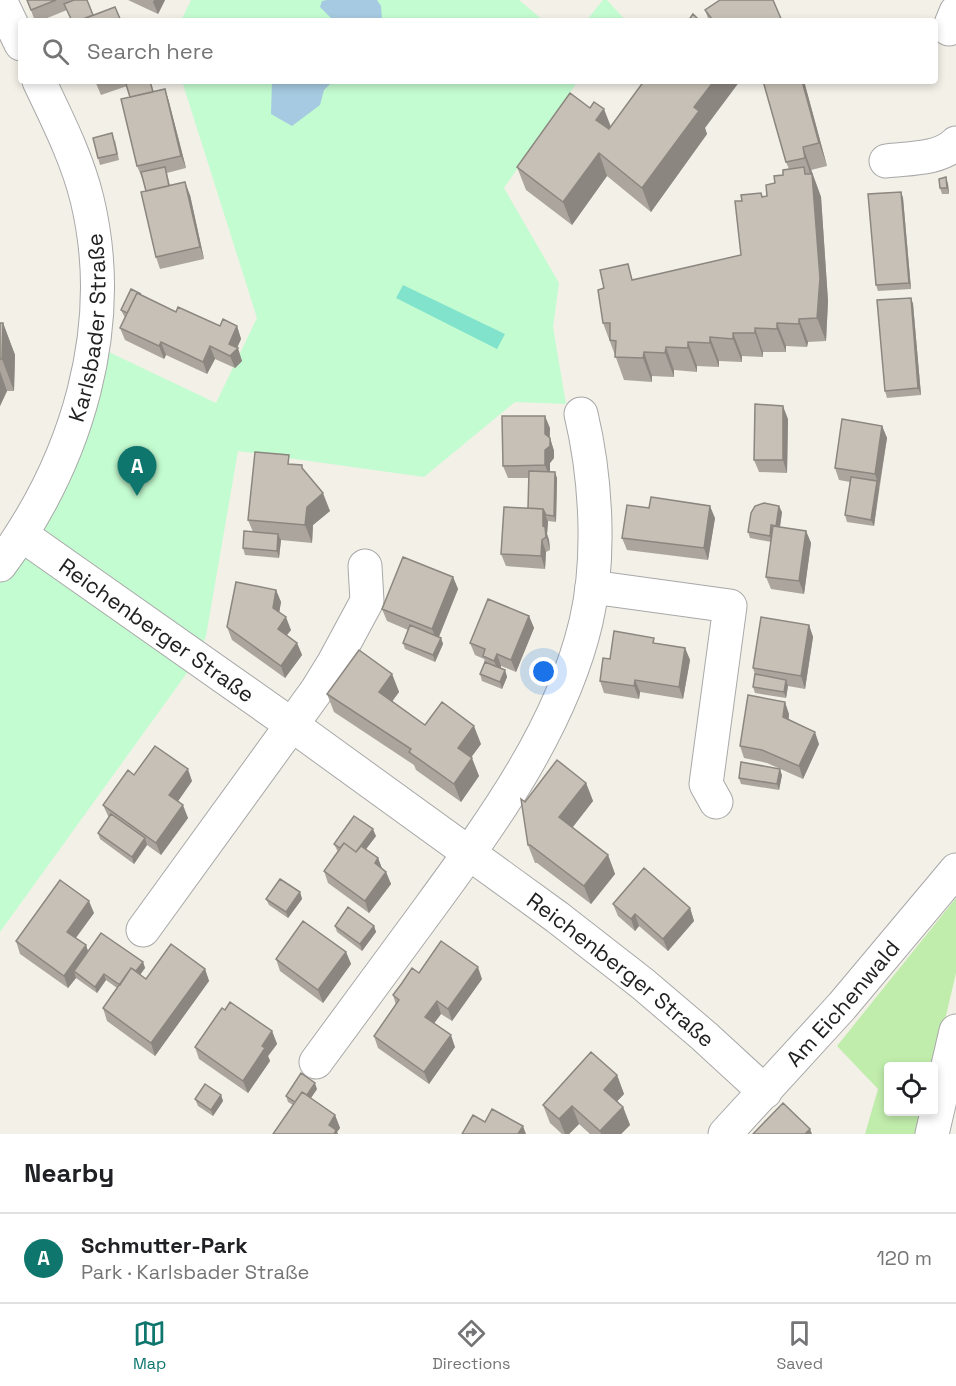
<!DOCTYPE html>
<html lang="en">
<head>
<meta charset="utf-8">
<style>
	:root { --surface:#fff; --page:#f6f6f6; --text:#202124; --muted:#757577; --line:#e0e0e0; --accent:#0f766e }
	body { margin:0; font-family:"Space Grotesk",sans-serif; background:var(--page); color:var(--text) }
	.controls { position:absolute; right:18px; bottom:18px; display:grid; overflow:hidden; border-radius:6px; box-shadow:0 3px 9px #0003 }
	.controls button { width:54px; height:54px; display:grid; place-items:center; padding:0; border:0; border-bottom:2px solid var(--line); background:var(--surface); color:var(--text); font:30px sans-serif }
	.you { position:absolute; left:544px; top:672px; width:21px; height:21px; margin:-15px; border:4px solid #fff; border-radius:50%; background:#1a73e8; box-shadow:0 0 0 9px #1a73e833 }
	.badge { display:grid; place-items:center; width:39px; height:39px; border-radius:50%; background:var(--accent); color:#fff; font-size:20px; font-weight:700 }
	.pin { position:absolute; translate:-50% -50px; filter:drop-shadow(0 2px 3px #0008) }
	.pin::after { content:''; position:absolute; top:32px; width:21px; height:18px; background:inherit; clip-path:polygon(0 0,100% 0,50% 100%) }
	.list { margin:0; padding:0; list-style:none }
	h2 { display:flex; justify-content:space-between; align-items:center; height:78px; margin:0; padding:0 24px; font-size:26px }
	h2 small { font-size:20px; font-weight:400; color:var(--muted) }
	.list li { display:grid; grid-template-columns:39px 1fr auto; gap:18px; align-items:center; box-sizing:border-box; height:90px; padding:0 24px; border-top:2px solid var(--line) }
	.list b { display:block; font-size:22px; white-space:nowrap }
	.list p { margin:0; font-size:20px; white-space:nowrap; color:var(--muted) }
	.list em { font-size:20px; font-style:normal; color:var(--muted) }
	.icon { flex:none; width:33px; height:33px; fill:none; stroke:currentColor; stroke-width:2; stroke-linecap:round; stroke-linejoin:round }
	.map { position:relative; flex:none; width:956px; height:1134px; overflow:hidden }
	.search { position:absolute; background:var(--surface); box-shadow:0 3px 9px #0003; left:18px; right:18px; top:18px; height:66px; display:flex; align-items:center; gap:15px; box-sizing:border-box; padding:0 21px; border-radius:6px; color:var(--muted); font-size:22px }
	.sheet { height:168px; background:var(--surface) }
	nav { display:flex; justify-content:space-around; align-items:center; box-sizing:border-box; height:84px; border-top:2px solid var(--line); background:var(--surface); font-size:16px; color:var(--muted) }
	nav a { display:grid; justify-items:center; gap:3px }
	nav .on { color:var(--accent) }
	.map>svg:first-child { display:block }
	.grass { fill:#c1edac }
	.park { fill:#c4fcd1 }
	.pitch { fill:#82e3cd }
	.water { fill:#a6cae1 }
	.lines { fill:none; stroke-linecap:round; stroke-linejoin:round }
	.minor-casing { stroke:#a8a8a8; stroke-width:35 }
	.minor { stroke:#fff; stroke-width:33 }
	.wall { fill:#aba59d }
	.shaded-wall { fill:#8b867f }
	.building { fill:#c7c0b6; stroke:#8b867f; stroke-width:1.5 }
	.labels { text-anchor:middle; stroke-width:6; stroke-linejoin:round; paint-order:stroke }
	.street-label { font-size:22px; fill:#212121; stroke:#fff }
</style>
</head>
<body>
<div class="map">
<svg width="956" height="1134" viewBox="0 0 956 1134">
	<rect width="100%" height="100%" fill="#f2f0e7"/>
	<path class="grass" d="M956,898V973L934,1067L888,1066V1112H923L918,1134H865L878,1089L837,1046Z"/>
	<path class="park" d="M191,0H519L544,21H181Z
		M603,0H607L626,21H586Z
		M182,81H578L504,188L559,283L553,327L566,404L515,402L424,477L238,451L206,636L197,659L0,932V565L94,345L216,403L257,318Z"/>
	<path class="pitch" d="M403,285L505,334L497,349L396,298Z"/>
	<path class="water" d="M327,0H377L381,6L382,21H329L331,18L320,7L322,1Z
		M272,81H345L331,83L324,90L320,105L292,126L271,114Z"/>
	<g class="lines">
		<g class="minor-casing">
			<g id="minor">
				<path d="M0,0L21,44"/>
				<path d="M949,29L956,12"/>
				<path d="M886,161C908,158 939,160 956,143"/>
				<path id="s1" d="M22,535L292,725L557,917L643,984L704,1036L765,1092"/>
				<path id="s2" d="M0,565C77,461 118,327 87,199C77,158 57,119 39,81"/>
				<path d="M592,587L730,606L706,784L716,802"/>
				<path d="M143,930L317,690L333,664L367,601L365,566"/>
				<path d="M316,1062C354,1010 392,959 430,907C493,821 561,728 586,622C601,558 596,477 581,414"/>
				<path id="s3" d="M725,1134L842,1006L956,870"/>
				<path d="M932,1134L956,1031"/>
			</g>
		</g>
		<use href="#minor" class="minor"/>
	</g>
	<path class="wall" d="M27,0H87L93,15L121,21L67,10L40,21H35Z
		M128,0H165L158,14Z
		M705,10L782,21H709Z
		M95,81H150L153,92L165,89L169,102L186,168L167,173L170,186L190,195L204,259L160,269L156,257L146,191L143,178H142L137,166L130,97L127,86L101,95Z
		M804,81L827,166L811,170L821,197L828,301L826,341L808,342L807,347L786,346V352H763V357L742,356V362L719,361V367L697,366V372L674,370V377L652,376V382L624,380L615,355L603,323L634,280L741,255L763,197L767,196L775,183L789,169L786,162Z
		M611,127L705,128L707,134L651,212L607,176L572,225L526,190L517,167Z
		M115,140L119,160L100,165L98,158Z
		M948,184L949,194H942L940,188Z
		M901,192L903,198L911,289L878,291L876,285Z
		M142,295L176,312L220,326H237L241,339L237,348L242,361L235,368L215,359L207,374L166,355L164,359L125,340L120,328L125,317L124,316L121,310Z
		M911,298L913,304L921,395L887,398L885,391Z
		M0,323H3L15,355L14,391H7L0,406Z
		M788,419L787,473L759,472L754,460Z
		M882,426L887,438L874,526L847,522L845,515L850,482L839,480L835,468Z
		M550,428V438L554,451V458L550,463V471L557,478L556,522L548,521L547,534L549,540L550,550L546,552L545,569L506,566L501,554L528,508L529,478H508L503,466Z
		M292,464L305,471L330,511L313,525L312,543L281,540L279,558L245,555L243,548L253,532L248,520Z
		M782,512L780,527L806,531L811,543L804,594L771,589L766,577L771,542L750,538L748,532Z
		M715,518L708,560L627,550L622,538Z
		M453,577L458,589L439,637L441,638L443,644L435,662L405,649L403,643L408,630L387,621L382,609Z
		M276,590L281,602L279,612L291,630L287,635L297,643L302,655L285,678L232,640L227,627Z
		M529,616L534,628L516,672L501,666L500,669L505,670L507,677L502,689L482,681L480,674L485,662L484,659L475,655L470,643Z
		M809,625L813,637L805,689L788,686L786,698L755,693L753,687L755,675L753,668Z
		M656,643L685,648L690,660L683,699L640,692L639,699L604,693L600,681L610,659Z
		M392,674L399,692L392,701L425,725L481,744L471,757L479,776L461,802L416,770L414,765L334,712L327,694Z
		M789,714V719L819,744L803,779L767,763L744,758L740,746Z
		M134,775L192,781L178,801L188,818L161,855L147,845L134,864L100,839L98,833L109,818L103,805Z
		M782,775L779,790L741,784L739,778Z
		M586,783L593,801L572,827L608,855L615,874L591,904L537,863H535L528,845L525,802Z
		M376,836L366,849L378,858L382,869L386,872L391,884L369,913L328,883L324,871L338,851L337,850L334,844Z
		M300,892L302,899L288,918L269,905L266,899Z
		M613,904L690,908L694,921L668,951L639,926L635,931L618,916Z
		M94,913L76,938L86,945L88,951L143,962L145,968L140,975L146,979L205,969L209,981L155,1056L107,1021L103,1008L117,988L106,980L97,993L76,978L68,988L20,954L16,941Z
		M335,926H374L376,932L362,951L337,932Z
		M346,952L351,964L323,1003L280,971L276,959Z
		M419,973L482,979L452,1021L441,1014L434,1023L455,1047L429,1084L378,1048L374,1036L396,1005L393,995Z
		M225,1010L272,1031L277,1044L268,1056L270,1061L248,1093L199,1059L195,1047Z
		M617,1075L624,1094L617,1101L623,1107L630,1125L621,1134H590L579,1124L569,1134H562L550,1123L543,1105Z
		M317,1089L311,1098L335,1115L340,1128L337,1132L338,1134H273L293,1105L288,1102L286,1096Z
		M221,1095L223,1101L213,1116L198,1106L195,1099Z"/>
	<path class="shaded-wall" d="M154,0H165L158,14L153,2Z
		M714,81H740L705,128L707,134L651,212L642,188L694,107Z
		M802,81H804L827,166L819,143Z
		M165,89L169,102L186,168L181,156Z
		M604,109L613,132L596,120Z
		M803,147L821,197L828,301L826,341L817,318L812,179L805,158Z
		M599,153L607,176L572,225L563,202Z
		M946,177L948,184L949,194L947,188Z
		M185,182L190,195L204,259L200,247Z
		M901,192L903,198L911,289L909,283Z
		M911,298L913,304L921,395L918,388Z
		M799,319L808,342L807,347L799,324Z
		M3,323L15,355L14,391L2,359Z
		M777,323L786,346V352L777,329Z
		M237,326L241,339L236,350L238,348L242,361L235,368L230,356L229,344Z
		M755,328L763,352V357L755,333Z
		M733,333L742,356V362L733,339Z
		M710,337L719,361V367L710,343Z
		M161,342L166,355L164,359L159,346Z
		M688,342L697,366V372L688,348Z
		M210,346L215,359L207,374L203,362Z
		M666,347L674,370V377L665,353Z
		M644,352L652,376V382L643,358Z
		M0,371L7,391L0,406Z
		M783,406L788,419L787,473L783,460Z
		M545,416L550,428L549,446L550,438L554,451V458L550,463V478L545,465Z
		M882,426L887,438L879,487L875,474Z
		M555,472L557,478L556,522L554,516Z
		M877,481L879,488L874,526L871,520Z
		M323,493L330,511L313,525L312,543L305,525L307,507Z
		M710,506L715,518L708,560L704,548Z
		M779,506L782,512L779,533L776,526Z
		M543,509L548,522L547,534L549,540L550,550L543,526Z
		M771,525L773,531L772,542L770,536Z
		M806,531L811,543L804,594L799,581Z
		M278,534L281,540L279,558L277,551Z
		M542,540L546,552L545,569L541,556Z
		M453,577L458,589L437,641L432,629Z
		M276,590L281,602L278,620L273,608Z
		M529,616L534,628L516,672L511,660Z
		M286,617L291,630L282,641L278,629Z
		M809,625L813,637L805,689L801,676Z
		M441,638L443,644L435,662L433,655Z
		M297,643L302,655L285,678L281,666Z
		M685,648L690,660L683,699L679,687Z
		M497,654L501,666L499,673L494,661Z
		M505,670L507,677L502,689L500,682Z
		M392,674L399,692L386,710L379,692Z
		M635,680L640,692L639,699L634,686Z
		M786,680L788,686L786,698L784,692Z
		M785,702L789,714L787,729L783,717Z
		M474,726L481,744L465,766L458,748Z
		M815,732L819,744L803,779L799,766Z
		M472,758L479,776L461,802L454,784Z
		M188,769L192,781L174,807L169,795Z
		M780,769L782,775L779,790L777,784Z
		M586,783L593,801L566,836L559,817Z
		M183,805L188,818L161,855L156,843Z
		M373,829L376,836L357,861L355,855Z
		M145,838L147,845L134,864L132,857Z
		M608,855L615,874L591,904L584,886Z
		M378,858L383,871L375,863Z
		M386,872L391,884L369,913L365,901Z
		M300,892L302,899L288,918L286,912Z
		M89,901L94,913L71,944L67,932Z
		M690,908L694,921L668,951L663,939Z
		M635,914L639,926L635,931L631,919Z
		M374,926L376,932L362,951L360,944Z
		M86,945L90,958L74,971L76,978L68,988L64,976Z
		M346,952L351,964L323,1003L318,990Z
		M143,962L145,968L126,994L124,988Z
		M478,967L482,979L452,1021L448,1009Z
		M205,969L209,981L155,1056L151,1043Z
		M104,974L106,980L97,993L95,987Z
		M437,1001L441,1014L430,1029L425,1017Z
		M272,1031L277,1044L268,1056L270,1061L248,1093L243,1081L262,1046Z
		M451,1035L455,1047L429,1084L424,1072Z
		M617,1075L624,1094L611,1108L604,1090Z
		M315,1083L317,1089L302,1111L300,1105Z
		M221,1095L223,1101L213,1116L211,1110Z
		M572,1106L579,1124L569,1134H565L559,1119Z
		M623,1107L630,1125L621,1134H601L600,1131Z
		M335,1115L340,1128L337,1132L338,1134H332L329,1125Z
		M523,1126L526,1134H518Z
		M810,1129L812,1134H805Z"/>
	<path class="building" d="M27,0H56L31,10Z
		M74,0H87L93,15L78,21H72L64,4Z
		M720,0H773L782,21H709L712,19L705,10Z
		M115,7L121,21H78Z
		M693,14L700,21H688Z
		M125,81H150L153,92L130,97Z
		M644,81H714L694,107L699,111L642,188L599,153L563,202L517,167L570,93L590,108L594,102L604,109L596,120L609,129Z
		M763,81H802L819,143L803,147L805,158L786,162Z
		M165,89L181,156L137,166L121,99Z
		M112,133L117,154L98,158L93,138Z
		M165,167L169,186L146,191L141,172Z
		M804,167L805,174H812L820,278L817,318L799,319V324L777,323V329L755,328V333H733V339L710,337V343L688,342V348L666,347L665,353L644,352L643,358L615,357L616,341L610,340V323H603L598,290L604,288L600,270L628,264L632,280L741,255L735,201H742L741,195L761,193L762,197L767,196L766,185L775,183L774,176L783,175V170Z
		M946,177L947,188H940L939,179Z
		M185,182L200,247L156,257L141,192Z
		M901,192L909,283L876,285L868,194Z
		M131,289L141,294L137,293L127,313L121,310Z
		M137,293L176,312L178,307L220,326L223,319L237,326L229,344L238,348L230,356L210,346L203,362L161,342L159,346L120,328Z
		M911,298L918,388L885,391L877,300Z
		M0,323H3L2,359H0Z
		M755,404L783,406V460H754Z
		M502,416H545V434L550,438V446L545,450V465L503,466Z
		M842,419L882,426L875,474L835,468Z
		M255,452L289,455L288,464L302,465V468L323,493L307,507L305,525L248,520Z
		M529,471L555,472L554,516L546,515L543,509L528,508Z
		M851,477L877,481L871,520L845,515Z
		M651,497L710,506L704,548L622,538L627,505L649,508Z
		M764,503L779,506L776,526L771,525L770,536L748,532L751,513L755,506Z
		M504,507L543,509V526L545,527L546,537L542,540L541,556L501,554Z
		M773,526L806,531L799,581L766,577Z
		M244,531L278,534L277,551L243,548Z
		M403,557L453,577L432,629L382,609Z
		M236,582L276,590L273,608L286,617L278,629L297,643L281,666L227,627Z
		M488,599L529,616L511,660L497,654L494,661L483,656L485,649L470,643Z
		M761,617L809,625L801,676L753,668Z
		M410,625L441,638L433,655L403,643Z
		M614,631L654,638L653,643L685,648L679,687L635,680L634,686L600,681L603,658L610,659Z
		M359,650L392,674L379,692L425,725L442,702L474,726L458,748L472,758L454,784L409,752L411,749L327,694Z
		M485,662L505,670L500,682L480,674Z
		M755,674L786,680L784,692L753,687Z
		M748,695L785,702L783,717L815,732L799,766L762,750L740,746Z
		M155,746L188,769L169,795L183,805L156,843L103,805L128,770L134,775Z
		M557,760L586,783L559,817L608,855L584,886L530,845H528L521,799L525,802Z
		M741,762L780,769L777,784L739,778Z
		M111,814L145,838L132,857L98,833Z
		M354,816L373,829L356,852L344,843L340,848L334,844Z
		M344,843L356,852L361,846L378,858L375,863L386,872L365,901L324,871Z
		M644,868L690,908L663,939L635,914L631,919L613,904Z
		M280,879L300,892L286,912L266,899Z
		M60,880L89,901L67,932L86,945L64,976L16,941Z
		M348,907L374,926L360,944L335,926Z
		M303,921L346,952L318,990L276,959Z
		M101,933L143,962L136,971L131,968L120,985L104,974L95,987L74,971Z
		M441,941L478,967L448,1009L437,1001L425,1017L451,1035L424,1072L374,1036L399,1000L393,995L402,983L412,968L419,973Z
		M171,944L205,969L151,1043L103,1008L131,968L146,979Z
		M230,1002L272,1031L262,1046L265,1048L243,1081L195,1047L222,1008L225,1010Z
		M591,1052L617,1075L604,1090L623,1107L600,1131L572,1106L559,1119L543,1105Z
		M301,1073L315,1083L307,1095L302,1092L295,1102L286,1096Z
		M205,1084L221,1095L211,1110L195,1099Z
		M302,1092L335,1115L329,1125L336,1130L334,1134H273Z
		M783,1103L810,1129L805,1134H753Z
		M492,1109L523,1126L518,1134H462L473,1115L485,1122Z"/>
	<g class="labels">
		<g class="street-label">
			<text dy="8" stroke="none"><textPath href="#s2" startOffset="258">Karlsbader Straße</textPath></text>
			<text dy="8" stroke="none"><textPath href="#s1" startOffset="165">Reichenberger Straße</textPath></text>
			<text dy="8" stroke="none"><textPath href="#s1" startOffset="740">Reichenberger Straße</textPath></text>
			<text dy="8" stroke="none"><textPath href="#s3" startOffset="176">Am Eichenwald</textPath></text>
		</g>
	</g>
</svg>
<div class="controls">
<button><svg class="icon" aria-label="locate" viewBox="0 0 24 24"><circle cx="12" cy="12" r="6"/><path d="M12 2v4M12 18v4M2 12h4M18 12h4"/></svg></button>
</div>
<div class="you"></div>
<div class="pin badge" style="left:137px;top:496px">A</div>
<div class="search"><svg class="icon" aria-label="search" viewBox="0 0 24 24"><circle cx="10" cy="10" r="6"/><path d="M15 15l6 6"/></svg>Search here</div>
</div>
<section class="sheet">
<h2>Nearby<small></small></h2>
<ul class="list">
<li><span class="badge">A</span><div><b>Schmutter-Park</b><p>Park · Karlsbader Straße</p></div><em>120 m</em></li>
</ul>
</section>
<nav>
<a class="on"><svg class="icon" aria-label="map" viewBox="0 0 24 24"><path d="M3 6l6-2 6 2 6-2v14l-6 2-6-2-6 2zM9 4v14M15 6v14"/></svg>Map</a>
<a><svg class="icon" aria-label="directions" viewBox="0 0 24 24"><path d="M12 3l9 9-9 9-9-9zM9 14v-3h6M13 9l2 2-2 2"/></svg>Directions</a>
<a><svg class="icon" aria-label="saved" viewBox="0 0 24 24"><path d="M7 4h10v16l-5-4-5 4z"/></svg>Saved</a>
</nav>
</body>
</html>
